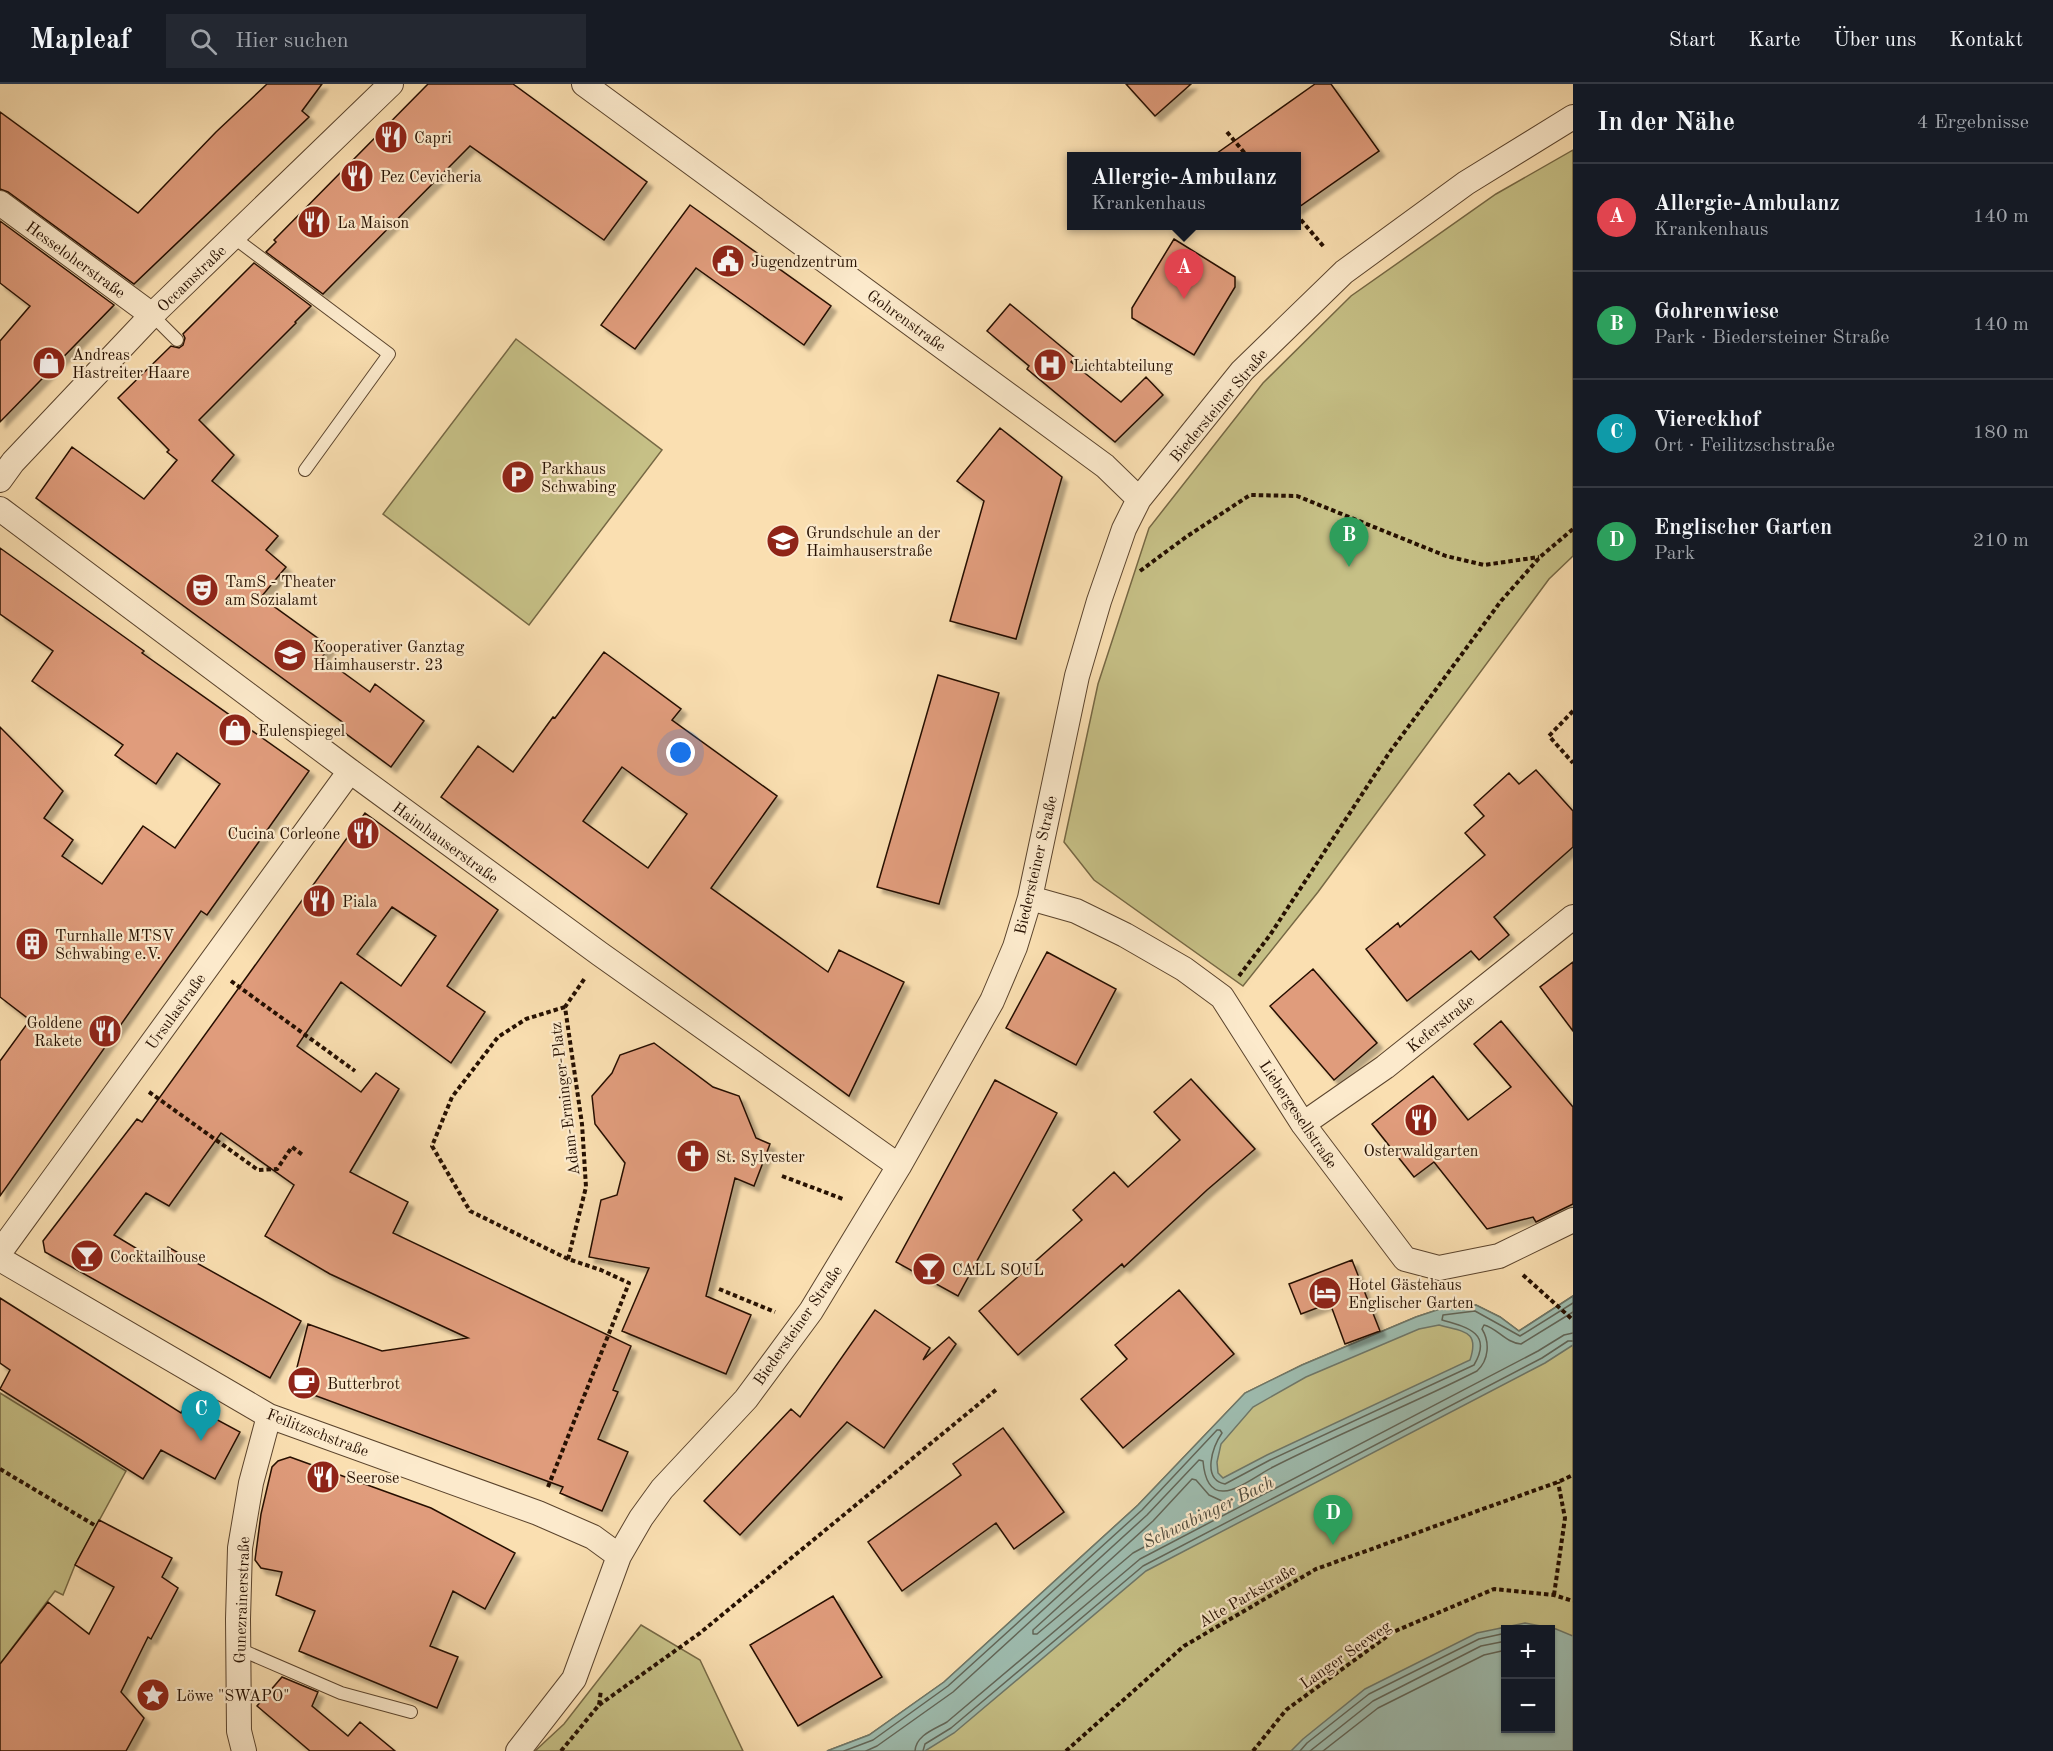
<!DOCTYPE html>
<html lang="de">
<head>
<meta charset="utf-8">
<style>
	:root { --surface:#171b24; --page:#242831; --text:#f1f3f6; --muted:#9ea1a6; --line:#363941; --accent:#db2777 }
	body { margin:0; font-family:"Old Standard TT",serif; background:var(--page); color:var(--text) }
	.controls { position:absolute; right:18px; bottom:18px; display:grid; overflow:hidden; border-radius:0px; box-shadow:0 2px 4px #0004 }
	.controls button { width:54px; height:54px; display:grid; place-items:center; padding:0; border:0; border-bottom:2px solid var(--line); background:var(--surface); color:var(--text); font:30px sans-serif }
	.you { position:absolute; left:681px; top:669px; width:21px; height:21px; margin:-15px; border:4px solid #fff; border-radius:50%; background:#1a73e8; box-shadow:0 0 0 9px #1a73e833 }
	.badge { display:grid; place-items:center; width:39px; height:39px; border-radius:50%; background:var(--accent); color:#fff; font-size:20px; font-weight:700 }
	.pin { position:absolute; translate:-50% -50px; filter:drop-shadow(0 2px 3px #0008) }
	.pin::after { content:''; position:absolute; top:32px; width:21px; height:18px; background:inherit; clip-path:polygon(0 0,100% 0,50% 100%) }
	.popup { position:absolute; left:1067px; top:68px; width:234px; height:78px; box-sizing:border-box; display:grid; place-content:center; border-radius:0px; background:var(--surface); filter:drop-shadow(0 2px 4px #0005); font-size:20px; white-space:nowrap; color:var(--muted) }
	.popup b { font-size:22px; color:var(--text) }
	.popup::after { content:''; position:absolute; left:50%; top:100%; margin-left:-12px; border:12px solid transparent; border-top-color:var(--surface) }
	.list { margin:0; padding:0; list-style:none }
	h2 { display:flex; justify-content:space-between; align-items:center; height:78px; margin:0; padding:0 24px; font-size:26px }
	h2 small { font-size:20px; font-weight:400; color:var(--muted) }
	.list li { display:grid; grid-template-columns:39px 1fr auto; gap:18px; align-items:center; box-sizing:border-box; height:108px; padding:0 24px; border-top:2px solid var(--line) }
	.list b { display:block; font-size:22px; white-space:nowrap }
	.list p { margin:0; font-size:20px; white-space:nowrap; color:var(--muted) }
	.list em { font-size:20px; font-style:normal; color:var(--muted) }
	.icon { flex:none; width:33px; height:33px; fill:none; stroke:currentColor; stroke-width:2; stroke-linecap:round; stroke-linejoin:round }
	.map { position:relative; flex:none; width:1573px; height:1667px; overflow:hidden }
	header { display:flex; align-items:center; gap:36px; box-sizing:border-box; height:84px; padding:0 30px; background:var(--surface); border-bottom:2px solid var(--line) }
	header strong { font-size:28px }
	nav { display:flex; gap:33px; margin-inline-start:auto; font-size:21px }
	.search { width:420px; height:54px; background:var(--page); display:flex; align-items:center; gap:15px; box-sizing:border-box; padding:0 21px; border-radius:0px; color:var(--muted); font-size:22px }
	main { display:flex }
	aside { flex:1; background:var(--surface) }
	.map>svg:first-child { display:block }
	.green { fill:#c6c086; stroke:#766844; stroke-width:1.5; fill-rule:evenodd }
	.water { fill:#9ebcaf; stroke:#6e7769; stroke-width:1.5; fill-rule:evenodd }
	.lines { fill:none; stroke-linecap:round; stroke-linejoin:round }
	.shore { stroke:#626658; stroke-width:1.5 }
	.building { fill:#e09c7b; stroke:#261001; stroke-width:1.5; fill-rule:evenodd; filter:url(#shadow) }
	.lane-casing { stroke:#5b442d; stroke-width:14 }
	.street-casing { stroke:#5b442d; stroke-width:26 }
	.path { stroke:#261001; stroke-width:4; stroke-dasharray:4.5 3; stroke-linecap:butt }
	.lane { stroke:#fceacc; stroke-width:12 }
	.street { stroke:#fceacc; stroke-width:24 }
	.labels { text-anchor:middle; stroke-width:4.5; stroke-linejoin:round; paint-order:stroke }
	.poi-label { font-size:16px; fill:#261001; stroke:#fceacc; text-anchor:start }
	.street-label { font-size:16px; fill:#261001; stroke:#fceacc }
	.water-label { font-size:18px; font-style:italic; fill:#504c3e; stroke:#fceacc }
</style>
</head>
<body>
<header>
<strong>Mapleaf</strong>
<div class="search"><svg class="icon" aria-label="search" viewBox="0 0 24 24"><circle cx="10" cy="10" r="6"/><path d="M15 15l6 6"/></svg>Hier suchen</div>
<nav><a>Start</a><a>Karte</a><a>Über uns</a><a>Kontakt</a></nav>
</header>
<main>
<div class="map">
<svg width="1573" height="1667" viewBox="0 0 1573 1667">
	<defs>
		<filter id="shadow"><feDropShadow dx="5.5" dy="5.5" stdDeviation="1.5" flood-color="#0004"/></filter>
	</defs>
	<rect width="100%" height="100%" fill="#fadfb1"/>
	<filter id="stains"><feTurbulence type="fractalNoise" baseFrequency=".00333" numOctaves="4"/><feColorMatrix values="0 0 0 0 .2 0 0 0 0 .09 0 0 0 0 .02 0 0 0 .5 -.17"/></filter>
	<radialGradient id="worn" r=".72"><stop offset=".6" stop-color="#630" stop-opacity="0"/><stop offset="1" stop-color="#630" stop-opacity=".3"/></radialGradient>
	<path class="green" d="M1573,66V472L1549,495L1318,808L1243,902L1094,796L1064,758L1098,600L1149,444L1263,299L1351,212L1496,110Z
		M516,255L662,366L529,541L383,430Z
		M1573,1212V1667H827L869,1651L944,1598L1138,1421L1245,1309L1302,1281L1416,1233L1446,1223L1476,1221L1500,1233L1519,1247ZM1506,1546H1550V1644H1506Z
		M0,1309L126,1387L75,1481L63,1511L55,1507L0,1580Z
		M641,1541L700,1576L743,1667H535L564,1640Z"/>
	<path class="water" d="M1573,1212V1261L1545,1279L1146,1487L954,1649L925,1667H827L869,1651L944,1598L1138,1421L1245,1309L1302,1281L1416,1233L1446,1223L1476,1221L1500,1233L1519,1247ZM1439,1241C1463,1248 1480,1246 1470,1276L1267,1371L1223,1394L1218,1389L1217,1378L1221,1360L1253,1323L1306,1293L1419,1245Z
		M1525,1539L1556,1545L1573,1552V1667H1291L1303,1655L1365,1605L1477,1549ZM1506,1546H1550V1644H1506Z"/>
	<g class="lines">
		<path class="shore" d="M1192,1395L1196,1396L1209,1411L1222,1417V1421L1133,1469L1037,1550H1033V1546L1153,1437Z
			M844,1667L873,1656L948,1602L1142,1426L1217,1346H1220L1222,1349C1213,1362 1201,1395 1225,1400L1270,1376L1474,1281C1493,1249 1467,1243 1442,1236L1443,1231L1475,1227L1520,1252L1573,1219
			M866,1667L877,1662L953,1608L1147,1431L1199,1376L1203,1377C1204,1389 1208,1408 1224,1407C1237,1407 1261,1389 1273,1383C1340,1349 1410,1321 1477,1287C1489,1276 1490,1258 1482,1245L1484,1241C1497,1244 1506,1259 1521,1260L1573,1228
			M915,1667C916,1651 935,1645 947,1638L1140,1475L1538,1267L1564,1251L1573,1249
			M923,1667L925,1660L951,1644L1143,1482L1542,1274L1568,1257H1573
			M1300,1667L1307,1659L1369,1610L1479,1555L1506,1549
			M1310,1667L1373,1617L1481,1562L1506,1557
			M1323,1667L1378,1624L1484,1571L1506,1566"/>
	</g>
	<path class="building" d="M267,0H322L302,27L309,33L134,200L8,108L0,105V28L138,129L216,48Z
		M428,0H513L647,98L604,156L470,62L323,210L266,168L276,158L274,156Z
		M1126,0H1191L1155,32Z
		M1315,0H1331L1379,67L1296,125V72H1213Z
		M690,121L831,222L804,261L696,184L635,265L601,241Z
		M0,137L114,221L0,338V257L30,222L0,199Z
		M1174,155L1235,193V203L1194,271L1132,234V224Z
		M254,179L311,222L295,238L296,239L199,336L234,371L212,397L278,452L266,466L286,483L261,513L330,563L322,573L370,608L375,600L424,637L391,683L341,646L345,640L36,414L72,363L144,415L177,376L167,368L169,366L118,314L171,262L179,264L183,261L185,254L183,250Z
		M1010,220L1075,274L1071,278L1121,318L1146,293L1163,311L1115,358L1027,285L1029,282L987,247Z
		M1000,344L1062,393L1016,555L950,537L984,417L957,397Z
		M0,464L144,567L142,569L309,687L207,831L201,827L0,1112V977L30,936L0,913V643L63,707L44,734L73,756L62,772L102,800L143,742L175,764L220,700L177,669L156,700L115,671L123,661L32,597L53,567L0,530Z
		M604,568L681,625L672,636L777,712L711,804L828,888L839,866L904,898L849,1012L441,713L478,662L513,688L553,633L555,634ZM622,683L687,730L648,784L583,737Z
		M938,591L999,609L939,820L877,803Z
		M1536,686L1573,727V763L1494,833L1509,851L1479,876L1471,867L1407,917L1366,865L1398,839L1400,843L1485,771L1465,749L1484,732L1474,721L1509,689L1519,700Z
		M365,729L498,826L447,902L485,928L451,979L341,898L297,962L361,1008L376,989L399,1005L350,1088L408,1118L393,1149L631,1262L613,1306L618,1308L598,1355L628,1368L602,1427L560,1409L563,1403L292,1303L308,1240L382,1267L468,1254L330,1190L265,1152L294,1101L221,1049L169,1122L146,1109L114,1151L159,1178L168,1163L301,1237L270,1294L45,1168L43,1157L137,1035L142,1038ZM392,823L436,852L401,902L357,870Z
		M1047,868L1116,905L1076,981L1006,944Z
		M1573,878V947L1540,903Z
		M1313,885L1377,959L1334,996L1270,922Z
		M1501,937L1573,1023V1120L1536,1138L1533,1133L1487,1145L1434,1078L1414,1093L1372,1040L1433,992L1468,1036L1511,1003L1474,960Z
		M654,959L713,1003L739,1012L756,1054L770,1060L754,1102L735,1094L706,1212L751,1231L726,1290L622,1247L649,1184L589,1173L601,1116L617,1111L625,1079L595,1040L592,1012L612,989L620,971Z
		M1191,995L1255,1065L1207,1106L1124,1183L1122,1180L1018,1271L979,1227L1082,1136L1073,1126L1114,1088L1128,1103L1180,1056L1154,1028Z
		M995,996L1057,1029L958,1212L896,1178Z
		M1352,1176L1380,1247L1345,1260L1330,1219L1301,1230L1289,1200Z
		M1179,1206L1234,1270L1123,1364L1081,1315L1127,1275L1115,1261Z
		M0,1214L181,1329L186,1319L240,1348L215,1395L161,1366L143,1395L0,1305L10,1286L0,1279Z
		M875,1226L930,1264L923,1276L949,1253L956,1260L884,1364L847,1338L740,1451L704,1417L791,1325L800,1333Z
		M1003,1344L1064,1428L1014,1465L996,1439L902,1507L868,1458L961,1391L953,1380Z
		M290,1373L431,1424L515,1469L485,1525L453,1507L430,1562L458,1573L437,1624L299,1567L315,1527L276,1511L282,1488L261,1484L255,1476L261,1430L272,1383L278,1377Z
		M99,1436L172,1474L162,1493L178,1504L151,1555L148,1553L121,1608L144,1634L126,1667H0V1580L48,1518L89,1550L114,1503L75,1481Z
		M833,1512L882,1593L798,1642L750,1561Z
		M282,1593L318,1608L312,1622L348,1652L360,1638L395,1667H310L257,1622Z"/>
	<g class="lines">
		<g class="lane-casing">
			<path id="lane" d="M233,153L389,270L305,386
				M152,231L177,256
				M239,1565L341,1609L411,1628"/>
		</g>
		<g class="street-casing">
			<path id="street" d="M584,0L1105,382L1139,415
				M0,119L152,231
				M0,396L13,378L152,231L391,0
				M0,425L350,687L600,870L899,1082
				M1030,814L1076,827L1125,851L1184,885L1222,913L1303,1040L1405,1175L1439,1184L1499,1172L1573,1136
				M1303,1040L1385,983L1573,833
				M0,1168L350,687
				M0,1175L269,1332L538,1429L593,1453L619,1472
				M244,1667L239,1647L238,1535L240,1464L251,1399L269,1332
				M518,1667L574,1595L619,1472L641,1434L662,1405L746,1315L811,1227L899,1082L992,917L1015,863L1030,814L1077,592L1099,517L1124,445L1139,415L1242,287L1344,188L1466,99L1573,33"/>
		</g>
		<path class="path" d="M1227,48L1248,73
			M1296,130L1324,163
			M1140,487L1186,453L1250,411L1297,412L1446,472L1484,481L1539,473
			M1573,627L1549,652L1573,679
			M1239,892L1270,851L1389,669L1501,517L1540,473L1573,445
			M231,897L355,987
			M565,923L526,935L498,953L452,1013L432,1062L470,1127L568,1175
			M149,1008L258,1086L277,1085L292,1063L304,1072
			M782,1092L843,1115
			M1523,1191L1573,1236
			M719,1205L775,1228
			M0,1385L96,1442
			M548,1403L629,1199L601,1186L568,1175L586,1103L582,1040L565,923L585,894
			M1554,1511L1565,1434L1558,1398
			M599,1621L700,1549L997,1305
			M561,1667L599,1621L601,1606
			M1066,1667L1184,1562L1316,1485L1558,1398L1573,1391
			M1253,1667L1286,1626L1393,1548L1494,1505L1554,1511L1573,1517"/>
		<use href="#lane" class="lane"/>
		<use href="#street" class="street"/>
	</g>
	<defs>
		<g id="restaurant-disc" transform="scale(1.725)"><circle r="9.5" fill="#8f2418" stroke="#fceacc"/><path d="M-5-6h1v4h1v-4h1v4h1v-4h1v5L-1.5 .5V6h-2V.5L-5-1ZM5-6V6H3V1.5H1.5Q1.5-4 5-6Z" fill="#fff"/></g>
		<g id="civic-disc" transform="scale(1.725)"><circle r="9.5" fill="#8f2418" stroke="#fceacc"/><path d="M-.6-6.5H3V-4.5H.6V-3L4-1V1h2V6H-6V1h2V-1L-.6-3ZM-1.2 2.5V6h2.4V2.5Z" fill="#fff"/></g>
		<g id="shop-disc" transform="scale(1.725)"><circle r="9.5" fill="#8f2418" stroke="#fceacc"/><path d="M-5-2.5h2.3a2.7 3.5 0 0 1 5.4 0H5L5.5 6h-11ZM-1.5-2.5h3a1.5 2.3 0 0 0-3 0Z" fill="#fff"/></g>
		<g id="hospital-disc" transform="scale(1.725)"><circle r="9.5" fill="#8f2418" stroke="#fceacc"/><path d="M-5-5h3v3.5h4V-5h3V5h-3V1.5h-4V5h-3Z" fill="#fff"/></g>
		<g id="parking-disc" transform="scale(1.725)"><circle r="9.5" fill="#8f2418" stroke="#fceacc"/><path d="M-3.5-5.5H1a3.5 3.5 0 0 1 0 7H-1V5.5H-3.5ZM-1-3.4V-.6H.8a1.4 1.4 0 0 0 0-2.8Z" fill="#fff"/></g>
		<g id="school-disc" transform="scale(1.725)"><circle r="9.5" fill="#8f2418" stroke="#fceacc"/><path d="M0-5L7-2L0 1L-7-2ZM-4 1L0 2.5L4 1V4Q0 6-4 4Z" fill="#fff"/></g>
		<g id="theatre-disc" transform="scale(1.725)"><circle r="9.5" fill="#8f2418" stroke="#fceacc"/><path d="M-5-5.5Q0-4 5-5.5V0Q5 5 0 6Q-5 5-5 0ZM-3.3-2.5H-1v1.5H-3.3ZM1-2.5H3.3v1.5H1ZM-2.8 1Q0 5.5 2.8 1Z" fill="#fff"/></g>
		<g id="building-disc" transform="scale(1.725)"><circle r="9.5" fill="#8f2418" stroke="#fceacc"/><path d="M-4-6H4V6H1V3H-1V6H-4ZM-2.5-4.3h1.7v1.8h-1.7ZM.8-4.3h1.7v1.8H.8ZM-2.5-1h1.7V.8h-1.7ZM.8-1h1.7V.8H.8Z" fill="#fff"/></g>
		<g id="church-disc" transform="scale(1.725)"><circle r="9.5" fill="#8f2418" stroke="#fceacc"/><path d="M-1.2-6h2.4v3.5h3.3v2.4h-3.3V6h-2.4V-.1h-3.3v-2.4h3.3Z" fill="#fff"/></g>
		<g id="bar-disc" transform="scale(1.725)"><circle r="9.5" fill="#8f2418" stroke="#fceacc"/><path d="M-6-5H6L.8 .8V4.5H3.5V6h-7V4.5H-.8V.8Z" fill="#fff"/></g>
		<g id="hotel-disc" transform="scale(1.725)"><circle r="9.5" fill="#8f2418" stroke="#fceacc"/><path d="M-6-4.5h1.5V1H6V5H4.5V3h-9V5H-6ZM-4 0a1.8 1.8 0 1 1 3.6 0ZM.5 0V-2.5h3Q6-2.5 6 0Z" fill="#fff"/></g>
		<g id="cafe-disc" transform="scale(1.725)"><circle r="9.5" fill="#8f2418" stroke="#fceacc"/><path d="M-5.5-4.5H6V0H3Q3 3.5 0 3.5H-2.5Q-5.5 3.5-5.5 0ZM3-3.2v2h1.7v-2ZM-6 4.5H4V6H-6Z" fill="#fff"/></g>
		<g id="sight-disc" transform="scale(1.725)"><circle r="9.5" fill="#8f2418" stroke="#fceacc"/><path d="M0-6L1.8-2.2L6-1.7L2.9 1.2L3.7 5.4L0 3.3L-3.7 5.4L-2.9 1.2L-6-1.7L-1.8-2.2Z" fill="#fff"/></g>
	</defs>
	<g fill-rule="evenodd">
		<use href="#restaurant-disc" x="391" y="53"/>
		<use href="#restaurant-disc" x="357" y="92"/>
		<use href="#restaurant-disc" x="314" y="138"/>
		<use href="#civic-disc" x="728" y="177"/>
		<use href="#shop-disc" x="49" y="279"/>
		<use href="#hospital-disc" x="1050" y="281"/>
		<use href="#parking-disc" x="518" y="393"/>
		<use href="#school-disc" x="783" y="457"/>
		<use href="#theatre-disc" x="202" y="506"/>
		<use href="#school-disc" x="290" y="571"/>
		<use href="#shop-disc" x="235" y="646"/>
		<use href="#restaurant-disc" x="363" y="749"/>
		<use href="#restaurant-disc" x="319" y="817"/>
		<use href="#building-disc" x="32" y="860"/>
		<use href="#restaurant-disc" x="105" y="947"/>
		<use href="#restaurant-disc" x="1421" y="1036"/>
		<use href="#church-disc" x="693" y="1072"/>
		<use href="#bar-disc" x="87" y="1172"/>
		<use href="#bar-disc" x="929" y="1185"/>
		<use href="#hotel-disc" x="1325" y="1209"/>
		<use href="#cafe-disc" x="304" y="1299"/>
		<use href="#restaurant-disc" x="323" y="1393"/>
		<use href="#sight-disc" x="153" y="1611"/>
	</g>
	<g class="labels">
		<g class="poi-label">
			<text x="414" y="59">Capri</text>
			<text x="380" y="98">Pez Cevicheria</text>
			<text x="337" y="144">La Maison</text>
			<text x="751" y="183">Jugendzentrum</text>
			<text x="72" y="276">Andreas<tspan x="72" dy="18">Hastreiter Haare</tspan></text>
			<text x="1073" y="287">Lichtabteilung</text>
			<text x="541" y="390">Parkhaus<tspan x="541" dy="18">Schwabing</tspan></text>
			<text x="806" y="454">Grundschule an der<tspan x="806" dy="18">Haimhauserstraße</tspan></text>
			<text x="225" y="503">TamS - Theater<tspan x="225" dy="18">am Sozialamt</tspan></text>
			<text x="313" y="568">Kooperativer Ganztag<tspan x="313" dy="18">Haimhauserstr. 23</tspan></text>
			<text x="258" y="652">Eulenspiegel</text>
			<text x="340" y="755" text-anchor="end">Cucina Corleone</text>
			<text x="342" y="823">Piala</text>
			<text x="55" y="857">Turnhalle MTSV<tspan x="55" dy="18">Schwabing e.V.</tspan></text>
			<text x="82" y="944" text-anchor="end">Goldene<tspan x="82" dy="18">Rakete</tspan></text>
			<text x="1421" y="1072" text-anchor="middle">Osterwaldgarten</text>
			<text x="716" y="1078">St. Sylvester</text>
			<text x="110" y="1178">Cocktailhouse</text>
			<text x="952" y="1191">CALL SOUL</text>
			<text x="1348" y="1206">Hotel Gästehaus<tspan x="1348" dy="18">Englischer Garten</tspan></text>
			<text x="327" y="1305">Butterbrot</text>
			<text x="346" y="1399">Seerose</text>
			<text x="176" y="1617">Löwe "SWAPO"</text>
		</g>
		<g class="street-label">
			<text transform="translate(76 175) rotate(36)" y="6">Hesseloherstraße</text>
			<text transform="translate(191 194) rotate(-44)" y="6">Occamstraße</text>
			<text transform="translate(907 236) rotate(36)" y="6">Gohrenstraße</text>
			<text transform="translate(1218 321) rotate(-50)" y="6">Biedersteiner Straße</text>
			<text transform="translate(446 758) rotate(36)" y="6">Haimhauserstraße</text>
			<text transform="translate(1035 781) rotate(-77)" y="6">Biedersteiner Straße</text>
			<text transform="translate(175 927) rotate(-54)" y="6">Ursulastraße</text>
			<text transform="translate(1440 939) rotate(-39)" y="6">Keferstraße</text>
			<text transform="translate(564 1015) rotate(-97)" y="6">Adam-Erminger-Platz</text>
			<text transform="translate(1299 1030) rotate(56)" y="6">Liebergesellstraße</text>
			<text transform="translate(797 1241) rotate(-55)" y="6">Biedersteiner Straße</text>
			<text transform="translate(318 1348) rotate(21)" y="6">Feilitzschstraße</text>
			<text transform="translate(1247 1511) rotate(-30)" y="6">Alte Parkstraße</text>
			<text transform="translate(241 1516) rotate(-88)" y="6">Gunezrainerstraße</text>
			<text transform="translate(1345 1570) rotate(-35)" y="6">Langer Seeweg</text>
		</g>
		<g class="water-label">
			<text transform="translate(1208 1428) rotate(-26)" y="6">Schwabinger Bach</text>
		</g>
	</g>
	<rect width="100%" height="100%" filter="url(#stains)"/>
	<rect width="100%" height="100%" fill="url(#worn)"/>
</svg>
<div class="controls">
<button>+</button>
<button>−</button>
</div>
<div class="you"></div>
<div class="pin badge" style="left:1184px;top:215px;background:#e0444e">A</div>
<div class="popup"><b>Allergie-Ambulanz</b>Krankenhaus</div>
<div class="pin badge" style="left:1349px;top:483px;background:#2e9e5b">B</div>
<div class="pin badge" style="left:201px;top:1357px;background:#0f9aa8">C</div>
<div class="pin badge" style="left:1333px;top:1461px;background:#2e9e5b">D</div>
</div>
<aside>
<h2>In der Nähe<small>4 Ergebnisse</small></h2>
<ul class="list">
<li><span class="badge" style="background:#e0444e">A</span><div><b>Allergie-Ambulanz</b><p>Krankenhaus</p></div><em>140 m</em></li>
<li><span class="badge" style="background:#2e9e5b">B</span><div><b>Gohrenwiese</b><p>Park · Biedersteiner Straße</p></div><em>140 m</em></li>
<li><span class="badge" style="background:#0f9aa8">C</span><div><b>Viereckhof</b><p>Ort · Feilitzschstraße</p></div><em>180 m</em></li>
<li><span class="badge" style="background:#2e9e5b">D</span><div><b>Englischer Garten</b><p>Park</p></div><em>210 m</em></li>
</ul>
</aside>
</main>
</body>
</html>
